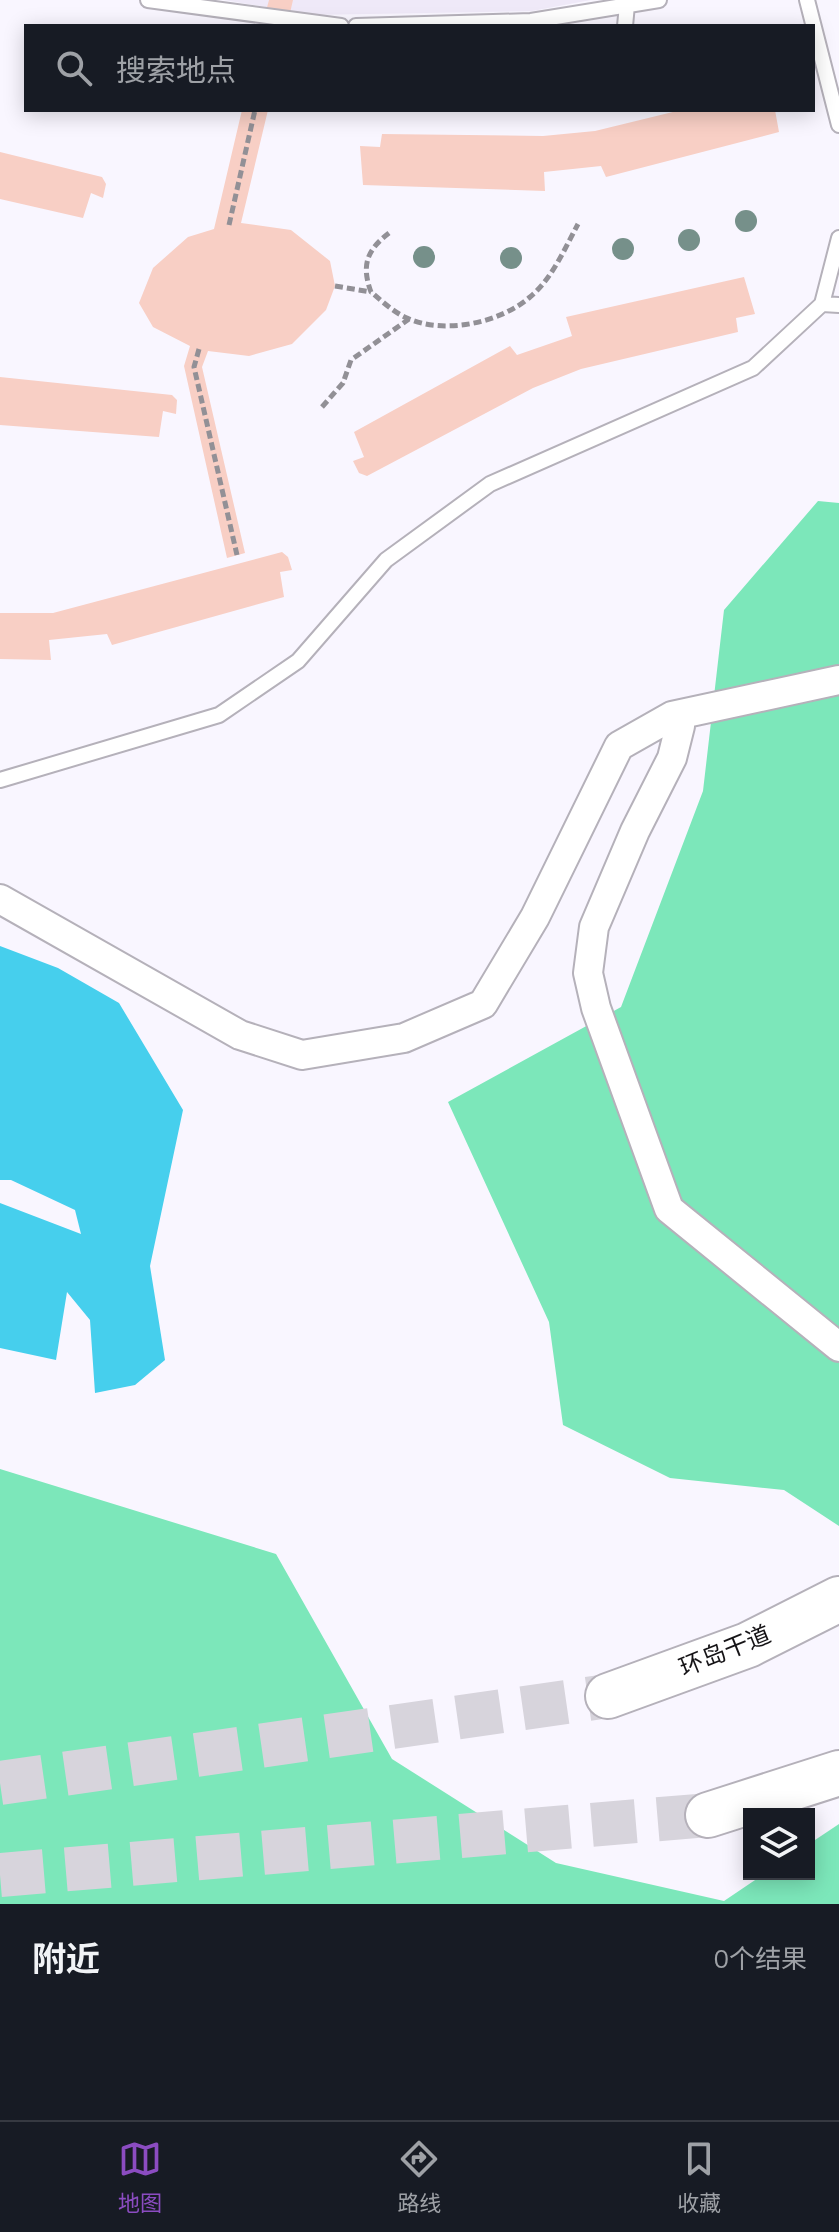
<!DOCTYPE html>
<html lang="zh">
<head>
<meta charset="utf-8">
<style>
	:root { --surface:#171b24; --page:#242831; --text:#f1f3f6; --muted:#9ea1a6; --line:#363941; --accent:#8b4cc1 }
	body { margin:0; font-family:Mulish,"Noto Sans SC",sans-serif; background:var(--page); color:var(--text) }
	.controls { position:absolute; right:24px; bottom:24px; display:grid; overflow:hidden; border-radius:0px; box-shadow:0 4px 20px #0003 }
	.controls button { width:72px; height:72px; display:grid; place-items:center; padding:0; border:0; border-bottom:2px solid var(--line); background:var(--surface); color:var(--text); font:40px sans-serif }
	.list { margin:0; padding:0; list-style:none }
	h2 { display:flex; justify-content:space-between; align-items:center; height:104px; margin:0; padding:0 32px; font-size:34px }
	h2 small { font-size:26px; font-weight:400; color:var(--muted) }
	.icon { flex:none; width:44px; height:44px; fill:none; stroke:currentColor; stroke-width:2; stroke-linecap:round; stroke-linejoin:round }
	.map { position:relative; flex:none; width:839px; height:1904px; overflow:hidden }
	.search { position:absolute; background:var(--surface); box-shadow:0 4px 20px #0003; left:24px; right:24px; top:24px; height:88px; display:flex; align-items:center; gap:20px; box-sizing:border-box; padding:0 28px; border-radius:0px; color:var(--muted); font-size:30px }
	.sheet { height:216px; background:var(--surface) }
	nav { display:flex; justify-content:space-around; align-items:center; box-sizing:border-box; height:112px; border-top:2px solid var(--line); background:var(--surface); font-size:22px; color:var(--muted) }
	nav a { display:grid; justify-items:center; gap:4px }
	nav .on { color:var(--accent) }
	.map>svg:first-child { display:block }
	.built { fill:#efe9f8 }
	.green { fill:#7ce7ba }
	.water { fill:#46cfed }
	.building { fill:#f8cfc5 }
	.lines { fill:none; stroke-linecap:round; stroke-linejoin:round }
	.highway-tunnel { stroke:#d7d4dc; stroke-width:44; stroke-dasharray:44 22; stroke-linecap:butt }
	.lane-casing { stroke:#b5b1ba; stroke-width:18 }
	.street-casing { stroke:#b5b1ba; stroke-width:32 }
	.highway-casing { stroke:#b5b1ba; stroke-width:48 }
	.path { stroke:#929096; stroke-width:5; stroke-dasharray:8 4; stroke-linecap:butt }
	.lane { stroke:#fff; stroke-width:14 }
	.street { stroke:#fff; stroke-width:28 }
	.highway { stroke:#fff; stroke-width:44 }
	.tree { fill:#76908a }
	.labels { text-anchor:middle; stroke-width:8; stroke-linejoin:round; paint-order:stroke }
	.street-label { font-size:24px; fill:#151316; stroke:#fff }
</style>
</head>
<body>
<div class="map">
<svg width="839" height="1904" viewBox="0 0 839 1904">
	<rect width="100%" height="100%" fill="#f9f6ff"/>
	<path class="built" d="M224,0H591L532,11L312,15Z"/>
	<path class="green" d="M818,501L839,503V1526L784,1490L670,1478L563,1425L549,1322L448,1102L621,1007L703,791L724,610Z
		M0,1469L276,1554L392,1759L556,1863L724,1901L764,1874H809V1844L839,1824V1904H0Z"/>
	<path class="water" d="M0,946L58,968L119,1003L183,1110L150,1266L165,1360L135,1385L95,1393L90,1320L67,1292L56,1360L0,1348V1203L81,1234L75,1210L11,1180H0Z"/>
	<path class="building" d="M269,0H293L287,26H262Z
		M242,110H268L241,223L291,230L330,261L335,286L326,310L292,344L249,356L208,351L202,367L245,553L227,558L184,366L190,346L153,327L139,303L153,268L188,237L214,229Z
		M681,110H775L779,132L606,177L601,166L544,172L545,191L363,185L360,146L380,147L382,134L543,136L595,131Z
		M0,152L102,177L106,184L103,198L91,193L83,218L0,199Z
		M744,277L755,314L736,318L738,332L581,369L533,388L367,476L359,473L353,461L364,457L354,432L510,346L517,355L572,336L566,317Z
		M0,377L172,395L177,400L176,414L163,411L159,437L0,425Z
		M282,552L288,557L292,570L280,572L284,597L112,645L107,634L49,640L51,660L0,659V613H53Z"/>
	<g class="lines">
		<path class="highway-tunnel" d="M0,1783L608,1696
			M0,1875L708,1815"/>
		<g class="lane-casing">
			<path id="lane" d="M148,0L341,26
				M807,0L839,125
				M356,26L531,21L659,0
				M625,26L627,5
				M822,304L839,238
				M0,780L219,715L298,661L386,560L490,484L753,368L822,304L839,305"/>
		</g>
		<g class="street-casing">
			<path id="street" d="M672,716L839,680
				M0,899L240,1035L302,1055L404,1038L483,1004L535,917L619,746L672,716L680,726L672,758L635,831L594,927L588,973L596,1008L669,1209L839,1347"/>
		</g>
		<g class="highway-casing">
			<path id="highway" d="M608,1696L748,1645L839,1599
				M708,1815L839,1773"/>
		</g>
		<path class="path" d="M229,225L255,110
			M389,233C367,250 361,265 371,292C382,301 393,312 407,318C444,335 500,323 530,297C552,279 565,248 578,224
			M335,286L371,292
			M199,349L194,367L237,555
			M322,407L343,383L351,360L409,319"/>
		<use href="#lane" class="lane"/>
		<use href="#street" class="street"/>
		<use href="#highway" class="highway"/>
	</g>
	<g class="tree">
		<circle cx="746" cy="221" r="11"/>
		<circle cx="689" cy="240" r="11"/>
		<circle cx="623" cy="249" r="11"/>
		<circle cx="424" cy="257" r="11"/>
		<circle cx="511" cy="258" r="11"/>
	</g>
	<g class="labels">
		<g class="street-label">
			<text transform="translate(725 1651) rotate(-22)" y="8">环岛干道</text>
		</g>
	</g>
</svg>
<div class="controls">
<button><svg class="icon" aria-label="layers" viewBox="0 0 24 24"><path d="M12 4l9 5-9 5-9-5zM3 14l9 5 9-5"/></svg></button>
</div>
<div class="search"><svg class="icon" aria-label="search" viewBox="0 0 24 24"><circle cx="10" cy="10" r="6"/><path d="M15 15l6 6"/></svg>搜索地点</div>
</div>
<section class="sheet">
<h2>附近<small>0个结果</small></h2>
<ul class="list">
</ul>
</section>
<nav>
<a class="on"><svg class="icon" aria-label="map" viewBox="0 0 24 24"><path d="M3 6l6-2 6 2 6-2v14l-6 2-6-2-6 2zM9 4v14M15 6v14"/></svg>地图</a>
<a><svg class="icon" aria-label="directions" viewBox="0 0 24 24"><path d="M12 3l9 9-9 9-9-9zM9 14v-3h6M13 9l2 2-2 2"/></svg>路线</a>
<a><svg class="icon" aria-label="saved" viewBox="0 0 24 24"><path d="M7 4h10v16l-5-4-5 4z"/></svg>收藏</a>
</nav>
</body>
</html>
